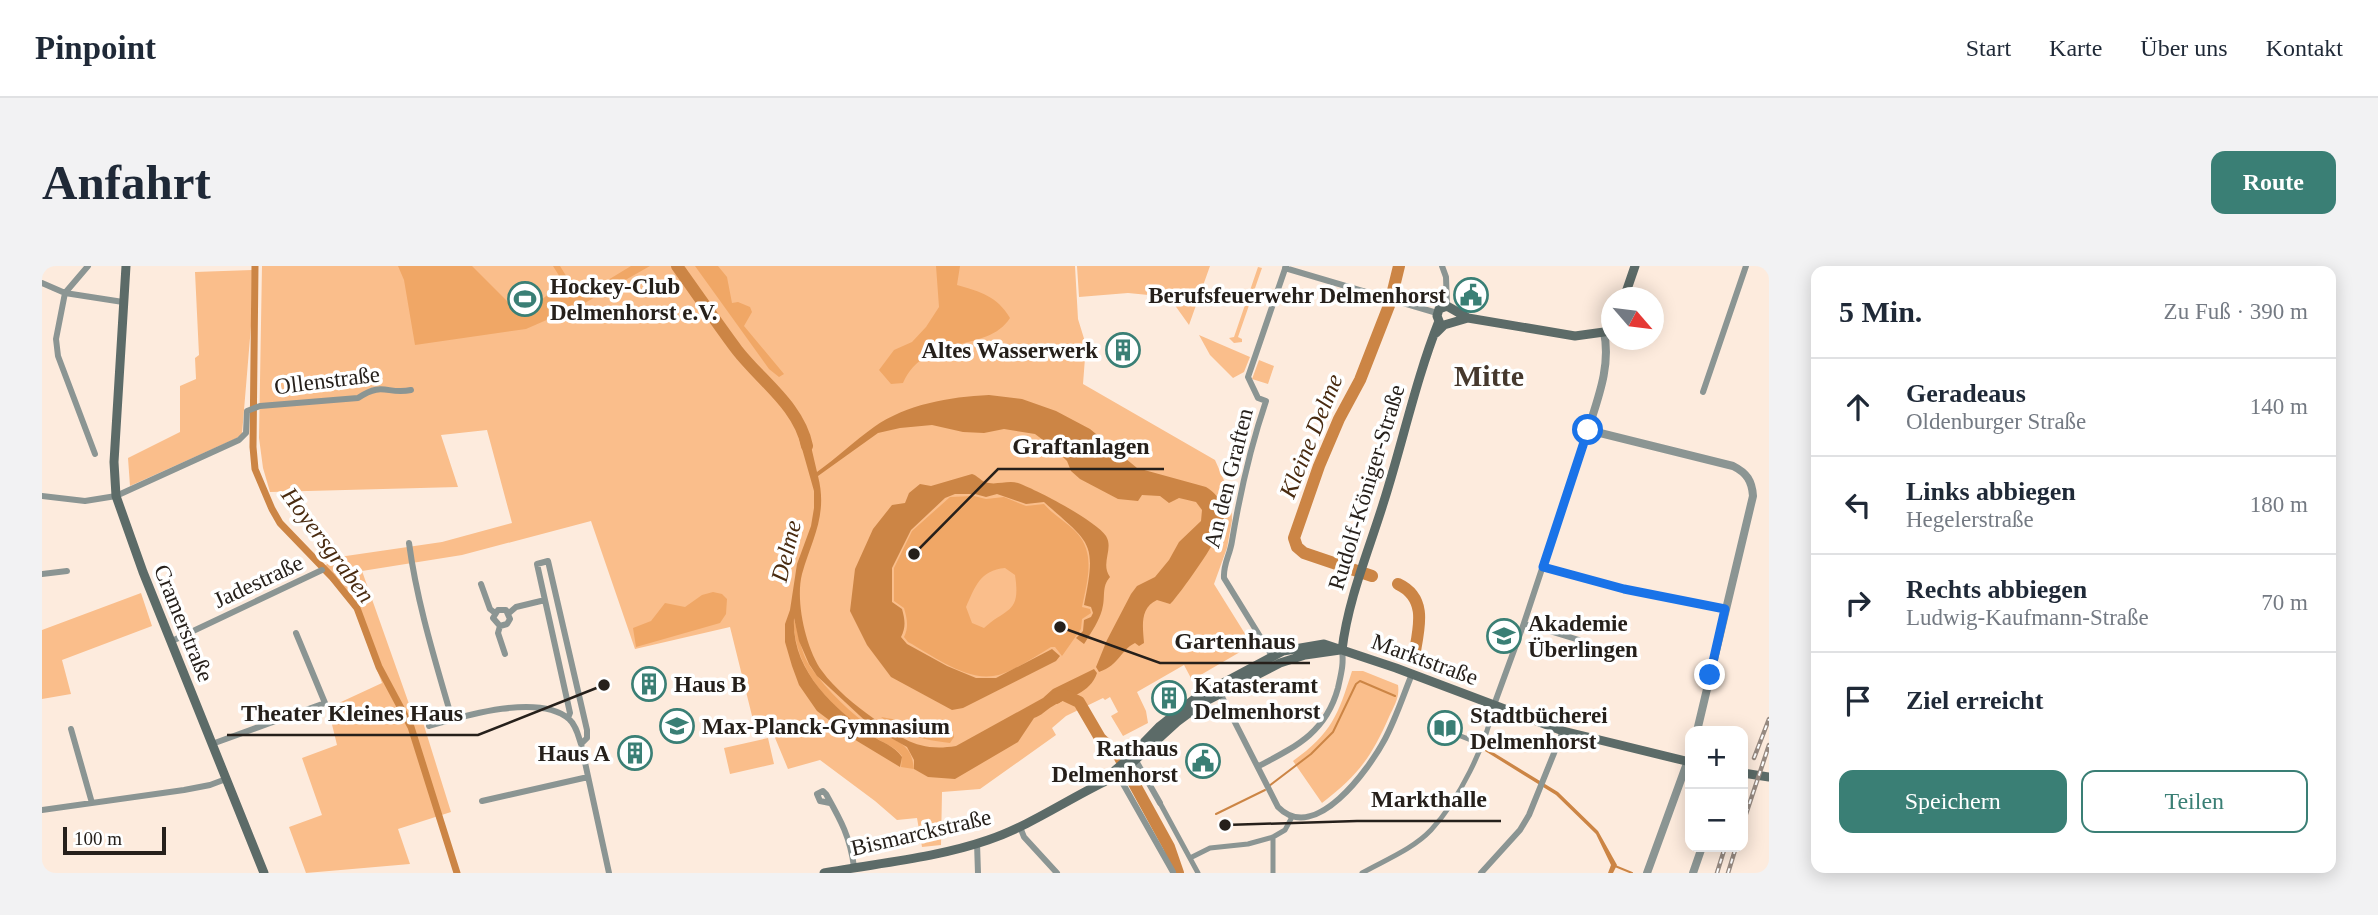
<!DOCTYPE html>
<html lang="de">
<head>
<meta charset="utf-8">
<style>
	:root { --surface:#fff; --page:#f2f2f3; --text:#1f2937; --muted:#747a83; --line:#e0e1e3; --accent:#3a7f75 }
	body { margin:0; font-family:"Times New Roman",serif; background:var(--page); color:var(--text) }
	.controls { position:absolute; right:21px; bottom:21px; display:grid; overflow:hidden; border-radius:14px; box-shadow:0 4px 18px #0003 }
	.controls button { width:63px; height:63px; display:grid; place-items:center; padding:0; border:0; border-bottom:2px solid var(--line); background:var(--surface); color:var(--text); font:35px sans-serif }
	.compass { position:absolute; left:1559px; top:21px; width:63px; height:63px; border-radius:50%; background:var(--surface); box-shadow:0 4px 18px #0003; rotate:118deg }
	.scale { position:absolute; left:21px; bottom:18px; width:103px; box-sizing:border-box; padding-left:7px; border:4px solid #26201b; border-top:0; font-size:19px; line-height:24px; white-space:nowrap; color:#26201b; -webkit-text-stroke:5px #fff; paint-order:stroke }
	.stop { position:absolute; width:21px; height:21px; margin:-16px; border:5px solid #1a73e8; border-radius:50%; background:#fff }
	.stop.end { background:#1a73e8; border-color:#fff; box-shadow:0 2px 7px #0008 }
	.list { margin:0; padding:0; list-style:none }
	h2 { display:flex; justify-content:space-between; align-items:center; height:91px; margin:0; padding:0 28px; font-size:30px }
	h2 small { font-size:23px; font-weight:400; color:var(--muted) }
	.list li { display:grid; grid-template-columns:46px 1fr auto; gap:21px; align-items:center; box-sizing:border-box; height:98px; padding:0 28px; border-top:2px solid var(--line) }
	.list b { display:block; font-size:26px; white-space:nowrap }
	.list p { margin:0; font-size:23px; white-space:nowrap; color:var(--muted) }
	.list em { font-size:23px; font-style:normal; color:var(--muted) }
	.actions { display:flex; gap:14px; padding:21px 28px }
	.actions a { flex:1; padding:16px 0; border:2px solid var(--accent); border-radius:14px; text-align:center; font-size:24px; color:var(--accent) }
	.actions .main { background:var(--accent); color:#fff }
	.icon { flex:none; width:38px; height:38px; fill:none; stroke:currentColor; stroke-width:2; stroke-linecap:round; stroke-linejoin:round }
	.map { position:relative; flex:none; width:1727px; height:607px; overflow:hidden; border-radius:14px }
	header { display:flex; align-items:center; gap:42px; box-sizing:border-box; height:98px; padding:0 35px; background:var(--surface); border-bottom:2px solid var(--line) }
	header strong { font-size:33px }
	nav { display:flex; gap:38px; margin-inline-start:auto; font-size:24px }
	.intro { display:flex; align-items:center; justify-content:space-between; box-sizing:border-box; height:168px; padding:0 42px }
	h1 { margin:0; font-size:49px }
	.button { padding:18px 32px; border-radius:14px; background:var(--accent); color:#fff; font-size:24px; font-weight:700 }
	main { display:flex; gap:42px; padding:0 42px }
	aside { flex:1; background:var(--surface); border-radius:14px; box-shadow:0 4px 18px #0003 }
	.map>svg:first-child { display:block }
	.green { fill:#fabe8b }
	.forest { fill:#f0a766; fill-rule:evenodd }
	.water { fill:#cc8545 }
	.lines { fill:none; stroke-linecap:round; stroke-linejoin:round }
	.stream { stroke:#cc8545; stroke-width:2 }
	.canal { stroke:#cc8545; stroke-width:7 }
	.river { stroke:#cc8545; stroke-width:12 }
	.pedestrian { stroke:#8b9593; stroke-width:5 }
	.minor { stroke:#8b9593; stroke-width:6 }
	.tertiary { stroke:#8b9593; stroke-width:8 }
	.secondary { stroke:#5c6b68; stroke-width:9 }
	.rail-casing { stroke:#968980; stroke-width:4.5 }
	.rail { stroke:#fff; stroke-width:2; stroke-dasharray:5; stroke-linecap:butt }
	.route { stroke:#1a73e8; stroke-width:9 }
	.labels { text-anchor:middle; stroke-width:7; stroke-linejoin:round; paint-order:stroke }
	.poi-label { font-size:23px; font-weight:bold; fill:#26201b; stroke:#fff; text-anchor:start }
	.street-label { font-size:23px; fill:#26201b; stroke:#fff }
	.water-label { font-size:24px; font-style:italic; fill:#492b10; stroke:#fff }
	.district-label { font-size:30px; font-weight:bold; fill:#46382d; stroke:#fff }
	.leader { fill:none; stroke:#26201b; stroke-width:2.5 }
	.callout-dot { fill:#26201b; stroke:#fff; stroke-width:2.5 }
	.callout-label { font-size:24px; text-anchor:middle; font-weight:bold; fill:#26201b; stroke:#fff; stroke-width:7; stroke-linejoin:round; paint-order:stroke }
</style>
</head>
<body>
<header>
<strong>Pinpoint</strong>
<nav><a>Start</a><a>Karte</a><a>Über uns</a><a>Kontakt</a></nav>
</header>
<div class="intro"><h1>Anfahrt</h1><a class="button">Route</a></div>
<main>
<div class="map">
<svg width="1727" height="607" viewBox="0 0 1727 607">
	<rect width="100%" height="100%" fill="#fdebdd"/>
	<path class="green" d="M220,0H1033L1036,53L1044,79L1041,118L1173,194L1189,230L1190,254L1185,282L1172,318L1210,379L1150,414L1142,399L1095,426L1104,445L1106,457L1081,470L1069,450L1076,446L1068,431L1063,434L1061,432L1024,450L1010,462L1014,469L938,523L900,526L899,579L880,581L875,552L855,554L833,535L778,494L746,503L731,467L715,470L688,361L593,383L549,255L420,289L320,305L372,452L379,450L409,546L356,563L368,598L264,607L247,561L280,549L260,492L295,479L286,442L340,417L313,345L301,327L277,303L297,291L400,276L470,257L445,164L399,169L416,221L228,226L221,202L217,172Z
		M1035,0H1168L1147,59L1127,31L1086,27L1037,31Z
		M1216,1L1220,2L1196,71L1200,73V76L1192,77L1187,72L1192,71Z
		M210,4L209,60L200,168L195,172L88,220L86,192L138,166V120L154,113L153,92L157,89L153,6Z
		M1157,69L1208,91L1202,106L1191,112L1168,89Z
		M1217,94L1232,100L1226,118L1210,113Z
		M99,327L110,360L20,394L29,428L0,433V364Z
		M1310,405H1321L1356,419C1358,431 1352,440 1347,451C1329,492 1316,509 1280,537L1251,495C1290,467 1296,449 1310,405Z
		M726,472L732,498L688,508L682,482Z"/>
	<path class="forest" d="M356,0H430L480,50L521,16L511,0H518L531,21L543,28L589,0H608L541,38L484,63L373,79L362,14Z
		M653,0H676L685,11L690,37L696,36L708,41L710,46L702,60L742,108L737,111L727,103Z
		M894,0H918L915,19C939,26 955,30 968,52C945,88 884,66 861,117L849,118L837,104L852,84L870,76L884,61L897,41Z
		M932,230L944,233L962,231L984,240L1002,238C1011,249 1025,256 1035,267C1054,288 1045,316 1040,341L1048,343L1049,347L1040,353L1039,363L1020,390L1013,381H1009C994,390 968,408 951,410C922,414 890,389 866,376L862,371C867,361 865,352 862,342L852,335V302L870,265L908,231ZM963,302L973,309C979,348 965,341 942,362L930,357L924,341C933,321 938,304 963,302Z
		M671,326L680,328L685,333L684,348L678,357L594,381L591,362L609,355L623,337L643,341L660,329Z
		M751,351C757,366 758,387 769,402C786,425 809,448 832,463C842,470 858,474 865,483C870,489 871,496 872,503L859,501L860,490C852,479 840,477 829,469C787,438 753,407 751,351Z
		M839,451L884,459L901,468L911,467L912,471L908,477C877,473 864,470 839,451Z"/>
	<path class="water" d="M947,129L980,133L1014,145L1048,163L1095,202L1164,221C1175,227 1183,240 1182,253C1181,268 1142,322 1131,335L1128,338L1115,334C1097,342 1101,362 1102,377L1097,380L1093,377C1078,384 1078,399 1057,406L1054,401L1065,374L1089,328L1095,320L1113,311L1127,294L1137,276L1159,255L1160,244L1154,236L1137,232L1127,237L1118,230L1100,229L1096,235L1076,233L1038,213L1029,205L1025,195L1013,183L993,168L962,163L942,167L921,166L890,159L858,162L836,167L776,210C786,249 770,273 760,308C753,335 764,383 780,405C793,423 813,439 831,452C860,473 877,486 914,480L1001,432L1011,423L1052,403L1055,407C1048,428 1027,430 1011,440C1004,444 999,450 992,452L976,476L913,513L886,511L872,503V494L865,481L831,462L775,410L767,398L757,375L752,352C749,404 791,441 829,469C840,477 852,479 860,491L858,501L815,475L775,445L757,419L750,400L743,376V358L748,344L755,298L769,260L772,242V225L757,172L762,163H765L775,206C795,192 812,175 832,161C865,138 907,131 947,129Z
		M930,208C936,210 938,214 943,216C953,220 965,214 976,217C995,224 1053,254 1064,270C1072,283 1058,297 1068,311C1059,321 1064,331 1060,344C1057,355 1050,365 1044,375L1042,378L1034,372L1041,365L1042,354L1049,351L1051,347L1049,341L1042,339C1055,275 1049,278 1002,236L984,238L955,228L944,231L933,228H913L903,232L869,264L850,302V336L860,343C863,354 864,361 859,371L865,378L905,400L934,412H954L1010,383L1018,390L1014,395L921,442L910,444L849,411L825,379L808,345L813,303L831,263L850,239L863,237L867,227L878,218L889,220Z
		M1444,482L1516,526L1556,565L1575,599L1571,607H1566L1569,599L1554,568L1514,529L1443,485Z"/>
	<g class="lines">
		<path class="stream" d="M1227,520L1269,488L1291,466L1314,418L1318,415L1353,430
			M1174,548L1223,524
			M1573,600L1590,607"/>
		<path class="canal" d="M213,0L211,181L213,203L230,243L238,257L290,311L315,342L337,401L369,461L415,607"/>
		<path class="river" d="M635,0C655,28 675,57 695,84C719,115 757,140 765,180
			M1330,310L1262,287L1255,281L1252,272L1277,200L1297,153L1318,114L1348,37L1357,0
			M1356,318C1386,332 1377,362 1372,390
			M1014,432L1020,428L1037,436L1058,472L1077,490L1127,581L1136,607"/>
		<path class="pedestrian" d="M1391,465L1407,471L1411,467L1439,478
			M1118,537L1156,607
			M1231,571V607
			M1148,592L1168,582L1206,578L1231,571L1243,564L1250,551
			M1320,607C1343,594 1371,583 1389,564C1417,534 1444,479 1452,439"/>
		<path class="minor" d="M46,0L23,27L14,73L16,90L53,188
			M1400,0L1404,11L1405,40
			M1243,2L1395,47
			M0,17L23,27L81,36
			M1661,126L1704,0
			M0,230L43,235L74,230L197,174L204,167L205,145L218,140L316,132C341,115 345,129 369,124
			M367,277C375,337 393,394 410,453
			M1501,301L1582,323L1683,343
			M0,308L25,305
			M439,318L448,343L453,347
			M467,347L474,341L503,334
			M1482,357L1537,374
			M458,360L465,358L468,353L464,344H456L451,352L458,360L456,367L463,388
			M130,375L280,304
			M1230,390L1182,312C1181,298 1188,289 1190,275C1198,227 1208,182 1224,135L1216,132L1206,111L1244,0
			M1177,425L1236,541C1273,579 1327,503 1343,473C1354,452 1361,430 1370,408
			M1452,439L1482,357L1546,164
			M526,452L528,447L495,298L506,295L545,464V472L539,478
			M387,460C421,450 497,427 527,453C534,459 536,469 539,478L567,607
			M29,463L50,537
			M170,478L283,437L254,367
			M1093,493L1118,537
			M1217,500C1255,480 1284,466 1296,422C1299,408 1302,398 1300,384
			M1076,509L1131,606
			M440,535L546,511
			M788,537L778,535L775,528L781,525L784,528C798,553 808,570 812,601
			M0,544L142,524L168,519L184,513
			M978,561L982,571L1015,607
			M935,577L936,607
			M1439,607L1478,564L1487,549L1521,465"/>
		<path class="tertiary" d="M1562,66C1569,100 1556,132 1546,164L1691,200C1705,207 1710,215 1711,230L1655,465
			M1605,607L1648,489
			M1651,607L1660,581"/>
		<path class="secondary" d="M84,0L72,196L74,230L101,306L222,607
			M1582,32L1593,0
			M1394,67L1402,59L1426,52
			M1300,384C1306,333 1327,284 1342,235C1361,175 1374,113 1397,55L1395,50L1397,43L1405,40L1426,52L1533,70L1562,66L1570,59
			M1080,506L1135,456L1162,436L1238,397L1263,389L1298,384
			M1701,507L1727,511
			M1057,518L1085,494L1118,460L1155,431L1241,385L1282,378L1354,402L1521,465L1648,496
			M782,607C836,597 894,592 946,574C987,560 1023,535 1062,516"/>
		<g class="rail-casing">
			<path id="rail" d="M1712,492L1727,453
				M1701,557L1727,479
				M1675,607L1683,581
				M1686,607L1694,581"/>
		</g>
		<use href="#rail" class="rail"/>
	</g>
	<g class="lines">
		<path class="route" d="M1546,164L1501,301L1582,323L1683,343L1668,409"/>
	</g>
	<defs>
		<g id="civic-ring" transform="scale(1.75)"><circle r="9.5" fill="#fff" stroke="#3a7f75" stroke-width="1.5"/><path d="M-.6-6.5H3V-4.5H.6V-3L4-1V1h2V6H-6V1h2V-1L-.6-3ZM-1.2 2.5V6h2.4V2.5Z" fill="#3a7f75"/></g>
		<g id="stadium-ring" transform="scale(1.75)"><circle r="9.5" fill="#fff" stroke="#3a7f75" stroke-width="1.5"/><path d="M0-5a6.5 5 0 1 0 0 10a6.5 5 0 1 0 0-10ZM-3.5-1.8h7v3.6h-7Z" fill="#3a7f75"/></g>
		<g id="building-ring" transform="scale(1.75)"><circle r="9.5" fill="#fff" stroke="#3a7f75" stroke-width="1.5"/><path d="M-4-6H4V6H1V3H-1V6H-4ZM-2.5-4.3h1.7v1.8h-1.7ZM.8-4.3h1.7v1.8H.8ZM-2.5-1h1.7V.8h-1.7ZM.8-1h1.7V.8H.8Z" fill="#3a7f75"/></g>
		<g id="school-ring" transform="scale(1.75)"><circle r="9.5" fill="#fff" stroke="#3a7f75" stroke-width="1.5"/><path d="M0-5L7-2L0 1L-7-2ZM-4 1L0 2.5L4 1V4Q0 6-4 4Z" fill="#3a7f75"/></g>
		<g id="library-ring" transform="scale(1.75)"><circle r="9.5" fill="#fff" stroke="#3a7f75" stroke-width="1.5"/><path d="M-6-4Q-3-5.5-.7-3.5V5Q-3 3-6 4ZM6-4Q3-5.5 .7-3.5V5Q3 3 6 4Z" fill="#3a7f75"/></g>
	</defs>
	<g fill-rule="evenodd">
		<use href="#civic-ring" x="1429" y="29"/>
		<use href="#stadium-ring" x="483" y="33"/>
		<use href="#building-ring" x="1081" y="84"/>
		<use href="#school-ring" x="1462" y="370"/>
		<use href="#building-ring" x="607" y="418"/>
		<use href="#building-ring" x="1127" y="432"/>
		<use href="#school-ring" x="635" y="460"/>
		<use href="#library-ring" x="1403" y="462"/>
		<use href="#building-ring" x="593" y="487"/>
		<use href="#civic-ring" x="1161" y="495"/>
	</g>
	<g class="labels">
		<g class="poi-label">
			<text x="508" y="28">Hockey-Club<tspan x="508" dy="26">Delmenhorst e.V.</tspan></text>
			<text x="1404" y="37" text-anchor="end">Berufsfeuerwehr Delmenhorst</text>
			<text x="1056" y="92" text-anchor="end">Altes Wasserwerk</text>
			<text x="1486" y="365">Akademie<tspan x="1486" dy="26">Überlingen</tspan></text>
			<text x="632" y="426">Haus B</text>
			<text x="1152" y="427">Katasteramt<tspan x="1152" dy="26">Delmenhorst</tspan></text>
			<text x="1428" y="457">Stadtbücherei<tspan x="1428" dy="26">Delmenhorst</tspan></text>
			<text x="660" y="468">Max-Planck-Gymnasium</text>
			<text x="1136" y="490" text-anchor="end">Rathaus<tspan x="1136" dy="26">Delmenhorst</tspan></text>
			<text x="568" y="495" text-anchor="end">Haus A</text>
		</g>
		<g class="street-label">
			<text transform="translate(285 114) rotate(-7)" y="8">Ollenstraße</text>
			<text transform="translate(1186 212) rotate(-76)" y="8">An den Graften</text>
			<text transform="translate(1324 221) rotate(-73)" y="8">Rudolf-Königer-Straße</text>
			<text transform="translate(216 315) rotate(-25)" y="8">Jadestraße</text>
			<text transform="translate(142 357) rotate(68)" y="8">Cramerstraße</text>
			<text transform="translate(1383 393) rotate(20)" y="8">Marktstraße</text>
			<text transform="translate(879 566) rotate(-13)" y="8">Bismarckstraße</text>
		</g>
		<g class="water-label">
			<text transform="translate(1269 170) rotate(-68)" y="8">Kleine Delme</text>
			<text transform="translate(286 279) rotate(53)" y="8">Hoyersgraben</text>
			<text transform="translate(744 285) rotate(-76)" y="8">Delme</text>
		</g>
		<g class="district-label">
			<text x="1447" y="120">Mitte</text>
		</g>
	</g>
	<path class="leader" d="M872 288L956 203H1122M1018 361L1118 397H1268M562 419L436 469H185M1183 559L1315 555H1459"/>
	<g class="callout-dot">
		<circle cx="872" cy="288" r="7"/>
		<circle cx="1018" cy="361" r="7"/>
		<circle cx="562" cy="419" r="7"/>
		<circle cx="1183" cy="559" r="7"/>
	</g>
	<g class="callout-label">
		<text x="1039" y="188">Graftanlagen</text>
		<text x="1193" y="383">Gartenhaus</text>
		<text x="310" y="455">Theater Kleines Haus</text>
		<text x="1387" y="541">Markthalle</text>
	</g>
</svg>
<div class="controls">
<button>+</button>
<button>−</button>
</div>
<svg class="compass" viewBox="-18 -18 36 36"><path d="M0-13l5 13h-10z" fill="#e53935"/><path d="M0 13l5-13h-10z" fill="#747a83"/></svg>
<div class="scale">100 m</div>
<div class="stop" style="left:1546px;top:164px"></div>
<div class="stop end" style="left:1668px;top:409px"></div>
</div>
<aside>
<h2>5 Min.<small>Zu Fuß · 390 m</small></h2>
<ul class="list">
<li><svg class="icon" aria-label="ahead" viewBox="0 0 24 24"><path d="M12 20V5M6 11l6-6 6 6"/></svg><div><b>Geradeaus</b><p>Oldenburger Straße</p></div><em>140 m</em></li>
<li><svg class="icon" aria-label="left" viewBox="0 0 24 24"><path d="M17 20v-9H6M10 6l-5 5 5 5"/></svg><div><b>Links abbiegen</b><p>Hegelerstraße</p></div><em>180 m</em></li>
<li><svg class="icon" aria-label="right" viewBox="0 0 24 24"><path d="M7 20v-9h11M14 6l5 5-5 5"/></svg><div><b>Rechts abbiegen</b><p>Ludwig-Kaufmann-Straße</p></div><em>70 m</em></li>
<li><svg class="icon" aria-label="arrive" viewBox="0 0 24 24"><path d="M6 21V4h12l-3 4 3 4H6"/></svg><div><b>Ziel erreicht</b></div></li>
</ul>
<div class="actions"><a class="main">Speichern</a><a>Teilen</a></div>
</aside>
</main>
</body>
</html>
